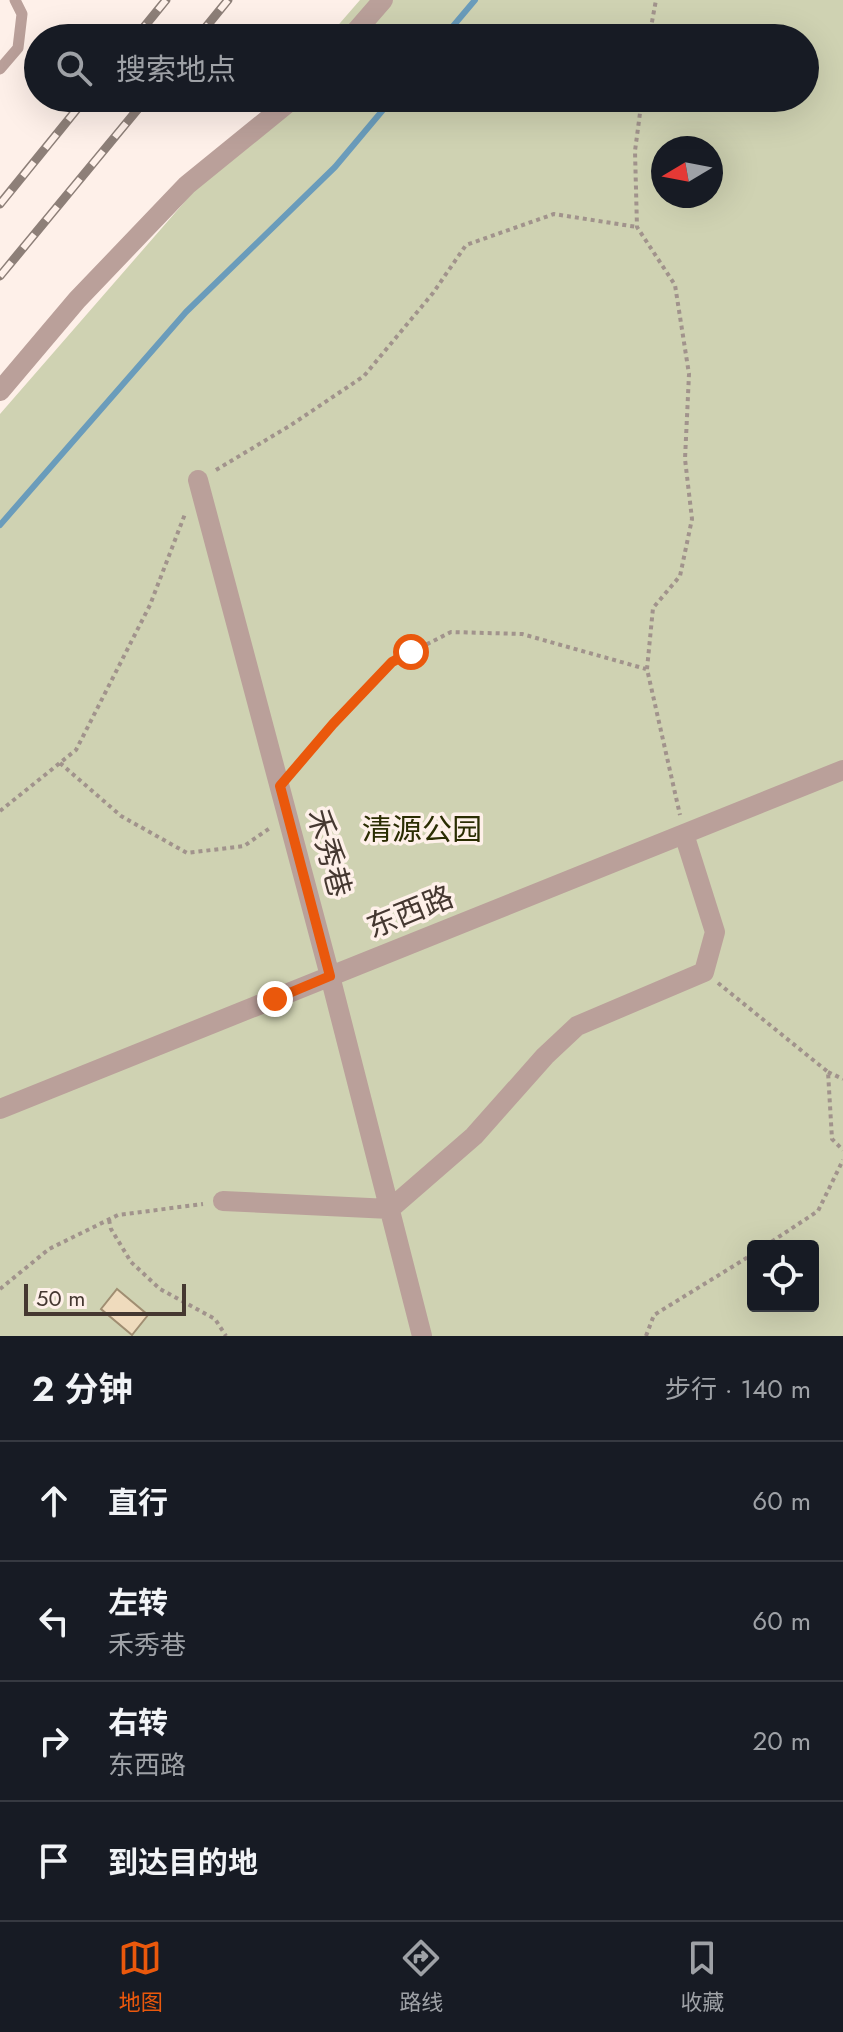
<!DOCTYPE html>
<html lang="zh">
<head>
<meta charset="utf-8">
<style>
	:root { --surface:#171b24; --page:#20242c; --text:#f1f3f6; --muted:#9ea1a6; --line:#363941; --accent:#ea580c }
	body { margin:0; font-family:Jost,"Noto Sans SC",sans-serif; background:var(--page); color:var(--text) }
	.controls { position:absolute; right:24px; bottom:24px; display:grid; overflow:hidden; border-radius:8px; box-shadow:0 8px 32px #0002 }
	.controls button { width:72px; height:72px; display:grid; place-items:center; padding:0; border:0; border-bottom:2px solid var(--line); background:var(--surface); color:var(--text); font:40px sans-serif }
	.compass { position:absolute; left:651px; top:136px; width:72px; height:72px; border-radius:50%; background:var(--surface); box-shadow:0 8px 32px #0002; rotate:260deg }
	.scale { position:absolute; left:24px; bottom:20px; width:162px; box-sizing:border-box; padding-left:8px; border:4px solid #453831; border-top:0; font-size:22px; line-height:28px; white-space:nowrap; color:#453831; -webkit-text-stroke:6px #fef0e9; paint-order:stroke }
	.stop { position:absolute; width:24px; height:24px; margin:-18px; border:6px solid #ea580c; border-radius:50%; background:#fff }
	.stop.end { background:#ea580c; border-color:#fff; box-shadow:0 2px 8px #0008 }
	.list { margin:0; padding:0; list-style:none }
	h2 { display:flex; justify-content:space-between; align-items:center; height:104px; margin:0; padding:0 32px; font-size:34px }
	h2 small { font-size:26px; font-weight:400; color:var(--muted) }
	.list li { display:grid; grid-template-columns:52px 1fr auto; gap:24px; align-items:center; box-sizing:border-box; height:120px; padding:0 32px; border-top:2px solid var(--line) }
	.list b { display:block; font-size:30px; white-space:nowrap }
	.list p { margin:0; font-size:26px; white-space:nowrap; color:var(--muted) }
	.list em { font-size:26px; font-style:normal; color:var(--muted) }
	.icon { flex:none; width:44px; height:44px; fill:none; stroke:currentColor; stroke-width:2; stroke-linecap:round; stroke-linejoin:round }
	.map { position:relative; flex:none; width:843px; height:1336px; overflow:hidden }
	.search { position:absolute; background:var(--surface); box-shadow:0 8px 32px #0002; left:24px; right:24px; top:24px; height:88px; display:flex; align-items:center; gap:20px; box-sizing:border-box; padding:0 28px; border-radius:44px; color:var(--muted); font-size:30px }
	.sheet { height:584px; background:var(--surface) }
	nav { display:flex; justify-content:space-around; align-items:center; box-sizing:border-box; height:112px; border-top:2px solid var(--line); background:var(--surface); font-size:22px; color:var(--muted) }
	nav a { display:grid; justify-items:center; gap:4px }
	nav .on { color:var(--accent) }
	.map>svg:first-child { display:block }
	.green { fill:#cfd2b2; fill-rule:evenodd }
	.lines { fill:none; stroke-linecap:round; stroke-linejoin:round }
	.stream { stroke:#6a9cbb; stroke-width:6 }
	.building { fill:#efdbbd; stroke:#a08e72; stroke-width:2 }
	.path { stroke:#a1938c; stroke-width:4; stroke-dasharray:4 4; stroke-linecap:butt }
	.service { stroke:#baa09a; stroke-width:11 }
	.minor { stroke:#baa09a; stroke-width:20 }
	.rail-casing { stroke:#8d7f78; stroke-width:9 }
	.rail { stroke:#fef0e9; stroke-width:6; stroke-dasharray:18; stroke-linecap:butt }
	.route { stroke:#ea580c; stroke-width:10 }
	.labels { text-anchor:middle; stroke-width:7; stroke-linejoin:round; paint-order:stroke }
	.park-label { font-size:30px; fill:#2a2d02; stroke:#fef0e9 }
	.street-label { font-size:30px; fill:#453831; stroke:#fef0e9 }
</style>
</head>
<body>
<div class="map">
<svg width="843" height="1336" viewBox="0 0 843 1336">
	<rect width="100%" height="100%" fill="#fef0e9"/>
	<path class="green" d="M360,0H843V1336H0V414L275,98H805V38H327ZM663,148H711V196H663ZM753,1246H813V1306H753Z"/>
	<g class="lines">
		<path class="stream" d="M443,38L475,0
			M0,525L186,312L335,167L393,98"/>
	</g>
	<path class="building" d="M117,1289L148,1315L132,1335L101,1309Z"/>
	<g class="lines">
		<path class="path" d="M649,38L656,0
			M642,98L635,151L637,227L675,285L689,374L685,459L692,519L680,576L653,608L647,669L680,815
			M216,470L291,425L364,376L433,293L466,245L554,214L637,227
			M60,763L121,816L187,853L244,846L270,828
			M294,769L333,724L392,662L451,632L522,634L646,669
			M0,811L76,750L150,605L185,514
			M718,983L828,1072L832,1139L843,1150
			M828,1072L843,1079
			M109,1220L111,1229L131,1262L160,1289L215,1319L226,1336
			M765,1246L818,1211L843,1160
			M0,1289L49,1249L118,1215L203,1204
			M646,1336L654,1315L753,1254"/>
		<path class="service" d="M0,69L18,48L22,14L15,0"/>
		<path class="minor" d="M350,38L383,0
			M0,391L77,300L187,185L294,98
			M198,480L330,976L422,1336
			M0,1109L843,770
			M223,1201L390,1209L474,1136L545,1056L577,1026L704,972L715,932L684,834"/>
		<g class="rail-casing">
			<path id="rail" d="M135,38L166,0
				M197,38L228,0
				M0,204L86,98
				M0,276L147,98"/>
		</g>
		<use href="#rail" class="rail"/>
	</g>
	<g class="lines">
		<path class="route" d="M275,999L330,976L280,786L333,724L392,662L411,652"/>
	</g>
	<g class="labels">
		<g class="park-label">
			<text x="422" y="840">清源公园</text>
		</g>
		<g class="street-label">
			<text transform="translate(329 853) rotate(75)" y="10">禾秀巷</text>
			<text transform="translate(410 912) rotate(-22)" y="10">东西路</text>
		</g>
	</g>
</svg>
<div class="controls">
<button><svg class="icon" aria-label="locate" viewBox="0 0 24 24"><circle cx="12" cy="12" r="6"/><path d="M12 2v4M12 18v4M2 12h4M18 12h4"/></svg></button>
</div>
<svg class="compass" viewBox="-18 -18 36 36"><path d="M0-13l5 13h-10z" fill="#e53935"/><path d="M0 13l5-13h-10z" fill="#9ea1a6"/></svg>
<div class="scale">50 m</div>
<div class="stop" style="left:411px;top:652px"></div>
<div class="stop end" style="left:275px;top:999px"></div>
<div class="search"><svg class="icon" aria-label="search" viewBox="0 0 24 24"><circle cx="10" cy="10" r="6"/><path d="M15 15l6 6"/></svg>搜索地点</div>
</div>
<section class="sheet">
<h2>2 分钟<small>步行 · 140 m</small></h2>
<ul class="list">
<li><svg class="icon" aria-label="ahead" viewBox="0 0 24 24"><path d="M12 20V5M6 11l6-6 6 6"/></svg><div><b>直行</b></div><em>60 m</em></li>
<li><svg class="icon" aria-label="left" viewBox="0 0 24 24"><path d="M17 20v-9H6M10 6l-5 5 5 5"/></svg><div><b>左转</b><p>禾秀巷</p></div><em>60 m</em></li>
<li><svg class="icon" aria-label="right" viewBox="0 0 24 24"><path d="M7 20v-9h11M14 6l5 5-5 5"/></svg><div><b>右转</b><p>东西路</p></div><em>20 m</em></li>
<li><svg class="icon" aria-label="arrive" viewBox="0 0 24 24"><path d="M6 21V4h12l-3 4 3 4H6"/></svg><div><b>到达目的地</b></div></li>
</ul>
</section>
<nav>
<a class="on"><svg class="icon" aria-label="map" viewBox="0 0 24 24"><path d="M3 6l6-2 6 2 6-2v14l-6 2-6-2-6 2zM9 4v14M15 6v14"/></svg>地图</a>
<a><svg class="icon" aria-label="directions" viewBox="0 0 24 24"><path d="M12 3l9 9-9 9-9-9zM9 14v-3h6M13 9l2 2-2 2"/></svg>路线</a>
<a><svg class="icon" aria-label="saved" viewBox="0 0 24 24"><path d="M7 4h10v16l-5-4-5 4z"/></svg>收藏</a>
</nav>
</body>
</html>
